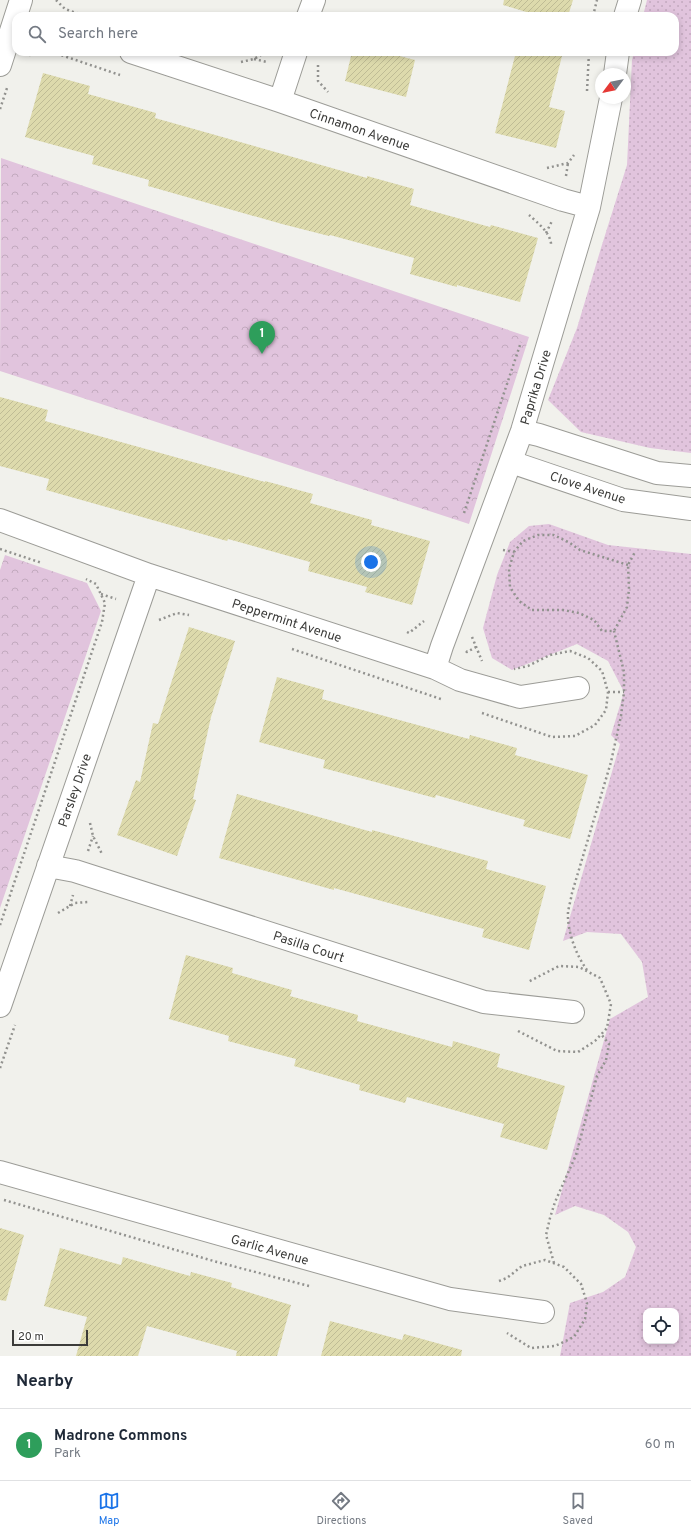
<!DOCTYPE html>
<html lang="en">
<head>
<meta charset="utf-8">
<style>
	:root { --surface:#fff; --page:#f2f2f3; --text:#1f2937; --muted:#747a83; --line:#e0e1e3; --accent:#1a73e8 }
	body { margin:0; font-family:Overpass,sans-serif; background:var(--page); color:var(--text) }
	.controls { position:absolute; right:12px; bottom:12px; display:grid; overflow:hidden; border-radius:8px; box-shadow:0 2px 6px #0003 }
	.controls button { width:36px; height:36px; display:grid; place-items:center; padding:0; border:0; border-bottom:1px solid var(--line); background:var(--surface); color:var(--text); font:20px sans-serif }
	.compass { position:absolute; left:595px; top:68px; width:36px; height:36px; border-radius:50%; background:var(--surface); box-shadow:0 2px 6px #0003; rotate:238deg }
	.scale { position:absolute; left:12px; bottom:10px; width:76px; box-sizing:border-box; padding-left:4px; border:2px solid #3c3c3a; border-top:0; font-size:11px; line-height:14px; white-space:nowrap; color:#3c3c3a; -webkit-text-stroke:3px #fff; paint-order:stroke }
	.you { position:absolute; left:371px; top:562px; width:14px; height:14px; margin:-10px; border:3px solid #fff; border-radius:50%; background:#1a73e8; box-shadow:0 0 0 6px #1a73e833 }
	.badge { display:grid; place-items:center; width:26px; height:26px; border-radius:50%; background:var(--accent); color:#fff; font-size:13px; font-weight:700 }
	.pin { position:absolute; translate:-50% -33px; filter:drop-shadow(0 1px 2px #0008) }
	.pin::after { content:''; position:absolute; top:21px; width:14px; height:12px; background:inherit; clip-path:polygon(0 0,100% 0,50% 100%) }
	.list { margin:0; padding:0; list-style:none }
	h2 { display:flex; justify-content:space-between; align-items:center; height:52px; margin:0; padding:0 16px; font-size:17px }
	h2 small { font-size:13px; font-weight:400; color:var(--muted) }
	.list li { display:grid; grid-template-columns:26px 1fr auto; gap:12px; align-items:center; box-sizing:border-box; height:72px; padding:0 16px; border-top:1px solid var(--line) }
	.list b { display:block; font-size:15px; white-space:nowrap }
	.list p { margin:0; font-size:13px; white-space:nowrap; color:var(--muted) }
	.list em { font-size:13px; font-style:normal; color:var(--muted) }
	.icon { flex:none; width:22px; height:22px; fill:none; stroke:currentColor; stroke-width:2; stroke-linecap:round; stroke-linejoin:round }
	.map { position:relative; flex:none; width:691px; height:1356px; overflow:hidden }
	.search { position:absolute; background:var(--surface); box-shadow:0 2px 6px #0003; left:12px; right:12px; top:12px; height:44px; display:flex; align-items:center; gap:10px; box-sizing:border-box; padding:0 14px; border-radius:12px; color:var(--muted); font-size:15px }
	.sheet { height:124px; background:var(--surface) }
	nav { display:flex; justify-content:space-around; align-items:center; box-sizing:border-box; height:56px; border-top:1px solid var(--line); background:var(--surface); font-size:11px; color:var(--muted) }
	nav a { display:grid; justify-items:center; gap:2px }
	nav .on { color:var(--accent) }
	.map>svg:first-child { display:block }
	.grass { fill:url(#grass-dots); fill-rule:evenodd }
	.park { fill:url(#park-crowns) }
	.building { fill:url(#building-hatch) }
	.lines { fill:none; stroke-linecap:round; stroke-linejoin:round }
	.minor-casing { stroke:#9c9c97; stroke-width:24 }
	.path { stroke:#92928f; stroke-width:2.5; stroke-dasharray:2 3; stroke-linecap:butt }
	.minor { stroke:#fff; stroke-width:22 }
	.labels { text-anchor:middle; stroke-width:3.5; stroke-linejoin:round; paint-order:stroke }
	.street-label { font-size:13px; fill:#3c3c3a; stroke:#fff }
</style>
</head>
<body>
<div class="map">
<svg width="691" height="1356" viewBox="0 0 691 1356">
	<defs>
		<pattern id="grass-dots" width="8" height="8" patternUnits="userSpaceOnUse"><rect width="8" height="8" fill="#e1c4dd"/><path d="M2 2h.1M6 6h.1" fill="none" stroke="#c2a9be" stroke-width="1.8" stroke-linecap="round"/></pattern>
		<pattern id="park-crowns" width="20" height="18" patternUnits="userSpaceOnUse"><rect width="20" height="18" fill="#e1c4dd"/><path d="M2 6a3 3 0 1 1 6 0M12 15a3 3 0 1 1 6 0" fill="none" stroke="#c2a9be"/></pattern>
		<pattern id="building-hatch" width="6" height="6" patternUnits="userSpaceOnUse"><rect width="6" height="6" fill="#dddaac"/><path d="M-1 1l2-2M0 6l6-6M5 7l2-2" fill="none" stroke="#bfbc95"/></pattern>
	</defs>
	<rect width="100%" height="100%" fill="#f1f1ec"/>
	<path class="grass" d="M647,0H691V453L650,448L581,432L548,400L577,328L601,248L627,165L632,60L634,52H675V16H643Z
		M549,524L608,545L691,554V1356H560L570,1303L603,1292L625,1277L636,1247L628,1232L604,1215L575,1206L555,1215L610,1019L648,997L642,962L621,934L587,932L563,941L620,744L611,735L624,692L608,661L577,644L512,670L492,658L483,628L497,575L510,542L529,526ZM646,1311H676V1341H646Z"/>
	<path class="park" d="M1,158L529,337L469,524L0,371Z
		M5,555L87,583L101,611L0,908V570Z"/>
	<path class="building" d="M504,0H573L568,16H540L503,5Z
		M352,52H384L415,60L406,97L345,81Z
		M516,52H563L549,107L565,111L556,148L495,133Z
		M43,73L90,86L88,94L156,113L155,118L367,178V176L414,189L410,205L490,227L491,225L538,238L520,302L457,285V287L410,274L414,258L330,235L329,236L282,224L148,186L149,180L92,164L94,156L25,137Z
		M0,397L48,410L45,421L265,482V481L313,494L310,503L372,520L371,525L430,541L412,605L365,592L367,587L308,571L310,562L228,539L227,541L46,490L49,479L0,466Z
		M189,627L235,641L211,717L193,799L196,800L177,856L117,835L136,780L140,782L153,723L158,724Z
		M277,677L324,690L322,699L469,739L470,735L517,748L515,755L588,775L570,839L523,826L525,820L436,795L435,798L323,768L325,760L259,742Z
		M237,794L372,832V830L488,861L486,869L546,886L529,950L482,937L484,929L334,888V890L219,858Z
		M186,955L233,968L232,973L292,990L290,996L358,1015L357,1021L452,1047L453,1041L500,1054L497,1067L565,1086L547,1150L500,1137L504,1124L407,1097L405,1103L359,1090L360,1085L294,1066L296,1059L228,1041L229,1036L169,1019Z
		M0,1228L24,1235L6,1301L0,1300Z
		M60,1248L121,1265L123,1257L190,1276L191,1272L232,1283L231,1287L291,1305L277,1356H236L237,1351L147,1326L138,1356H76L87,1317L44,1306Z
		M330,1321L402,1340L404,1334L462,1350L461,1356H321Z"/>
	<g class="lines">
		<g class="minor-casing">
			<path id="minor" d="M308,16L314,0
				M625,16L630,0
				M131,52L280,101L563,200L589,207
				M0,65L21,0
				M615,74L618,52
				M280,101L296,52
				M522,431L539,435L657,473L691,476
				M511,462L623,500L691,509
				M0,520L149,575L435,668L460,680L520,697L578,688
				M435,668L442,646L522,431L589,207L611,98
				M48,866L75,871L484,1002L573,1012
				M0,1006L149,575
				M0,1172L450,1299L543,1312"/>
		</g>
		<path class="path" d="M56,0L65,9L85,16
			M593,16L597,0
			M52,52L120,75
			M29,55L46,52
			M254,59L267,62
			M241,62L254,59L266,52
			M318,65V81L328,92
			M587,91L589,52
			M0,109L7,88
			M547,168L568,163L574,155
			M566,176L568,163
			M529,215C537,222 552,234 551,246
			M546,233L552,221
			M464,513L521,342
			M0,549L42,563
			M503,550L514,552
			M628,565L580,550L570,543L554,535H538L523,541L514,552L509,569L510,587L519,601L532,610H563L579,613L594,620L602,631H614L627,607L629,589L628,565L635,552
			M101,594L116,599
			M159,620L177,613L189,615
			M407,632L409,633L424,621
			M472,637L482,661
			M292,649L441,699
			M466,651L467,652L476,647
			M608,692H624
			M482,713L552,737L575,736L595,725L606,710L608,692L602,671L588,658L570,651L550,655L528,666L514,669
			M90,823L93,836L102,854
			M88,851L93,836
			M70,906L73,895
			M58,913L75,903L88,902
			M0,925L102,622L105,603L96,584L86,579
			M587,970C576,955 567,931 568,912C569,906 571,899 572,893L611,762L621,716L624,692V672L614,631
			M518,1031L557,1051L578,1052L595,1041L607,1028L611,1004L600,978L579,967L559,966L528,982
			M0,1068L15,1025
			M4,1200L217,1262L309,1286
			M554,1263L546,1235L550,1218L555,1202L576,1155L597,1076L606,1060L609,1044L601,1034
			M499,1281L507,1278L522,1266L545,1260L564,1267L581,1284L587,1303L585,1319L574,1337L555,1346L531,1348L507,1333"/>
		<use href="#minor" class="minor"/>
	</g>
	<g class="labels">
		<g class="street-label">
			<text transform="translate(360 129) rotate(19)" y="5">Cinnamon Avenue</text>
			<text transform="translate(535 387) rotate(-73)" y="5">Paprika Drive</text>
			<text transform="translate(588 487) rotate(18)" y="5">Clove Avenue</text>
			<text transform="translate(287 620) rotate(18)" y="5">Peppermint Avenue</text>
			<text transform="translate(74 790) rotate(-71)" y="5">Parsley Drive</text>
			<text transform="translate(309 946) rotate(18)" y="5">Pasilla Court</text>
			<text transform="translate(270 1249) rotate(16)" y="5">Garlic Avenue</text>
		</g>
	</g>
</svg>
<div class="controls">
<button><svg class="icon" aria-label="locate" viewBox="0 0 24 24"><circle cx="12" cy="12" r="6"/><path d="M12 2v4M12 18v4M2 12h4M18 12h4"/></svg></button>
</div>
<svg class="compass" viewBox="-18 -18 36 36"><path d="M0-13l5 13h-10z" fill="#e53935"/><path d="M0 13l5-13h-10z" fill="#747a83"/></svg>
<div class="scale">20 m</div>
<div class="you"></div>
<div class="pin badge" style="left:262px;top:354px;background:#2e9e5b">1</div>
<div class="search"><svg class="icon" aria-label="search" viewBox="0 0 24 24"><circle cx="10" cy="10" r="6"/><path d="M15 15l6 6"/></svg>Search here</div>
</div>
<section class="sheet">
<h2>Nearby<small></small></h2>
<ul class="list">
<li><span class="badge" style="background:#2e9e5b">1</span><div><b>Madrone Commons</b><p>Park</p></div><em>60 m</em></li>
</ul>
</section>
<nav>
<a class="on"><svg class="icon" aria-label="map" viewBox="0 0 24 24"><path d="M3 6l6-2 6 2 6-2v14l-6 2-6-2-6 2zM9 4v14M15 6v14"/></svg>Map</a>
<a><svg class="icon" aria-label="directions" viewBox="0 0 24 24"><path d="M12 3l9 9-9 9-9-9zM9 14v-3h6M13 9l2 2-2 2"/></svg>Directions</a>
<a><svg class="icon" aria-label="saved" viewBox="0 0 24 24"><path d="M7 4h10v16l-5-4-5 4z"/></svg>Saved</a>
</nav>
</body>
</html>
